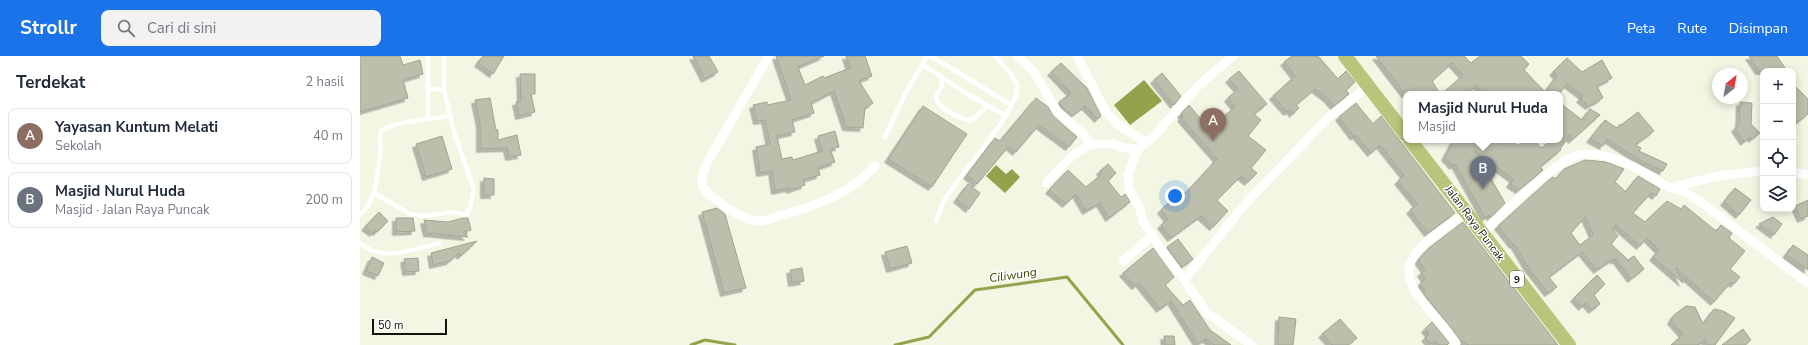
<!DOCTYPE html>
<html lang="id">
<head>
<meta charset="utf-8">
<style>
	:root { --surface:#fff; --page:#f2f2f3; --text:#1f2937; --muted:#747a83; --line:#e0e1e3; --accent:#1a73e8 }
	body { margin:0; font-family:"Nunito Sans",sans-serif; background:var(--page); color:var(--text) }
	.controls { position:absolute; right:12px; top:12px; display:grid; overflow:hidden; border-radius:8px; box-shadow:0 2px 10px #0003 }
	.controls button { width:36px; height:36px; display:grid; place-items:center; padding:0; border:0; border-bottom:1px solid var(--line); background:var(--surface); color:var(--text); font:20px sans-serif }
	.compass { position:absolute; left:1352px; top:12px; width:36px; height:36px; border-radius:50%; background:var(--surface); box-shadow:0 2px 10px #0003; rotate:31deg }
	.scale { position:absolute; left:12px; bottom:10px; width:75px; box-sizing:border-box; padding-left:4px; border:2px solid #11130c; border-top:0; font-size:11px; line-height:14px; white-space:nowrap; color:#11130c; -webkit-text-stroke:3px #fff; paint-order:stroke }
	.you { position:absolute; left:815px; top:140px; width:14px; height:14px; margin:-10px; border:3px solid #fff; border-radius:50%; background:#1a73e8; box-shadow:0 0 0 6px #1a73e833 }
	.badge { display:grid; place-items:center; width:26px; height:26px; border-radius:50%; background:var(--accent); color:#fff; font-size:13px; font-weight:700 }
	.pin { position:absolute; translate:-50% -33px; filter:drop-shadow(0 1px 2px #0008) }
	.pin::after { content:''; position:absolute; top:21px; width:14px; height:12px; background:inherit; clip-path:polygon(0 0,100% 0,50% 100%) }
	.popup { position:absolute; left:1043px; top:35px; width:160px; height:52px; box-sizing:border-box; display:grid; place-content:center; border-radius:8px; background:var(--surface); filter:drop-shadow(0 1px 3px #0005); font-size:13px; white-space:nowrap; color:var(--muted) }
	.popup b { font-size:15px; color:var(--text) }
	.popup::after { content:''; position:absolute; left:50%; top:100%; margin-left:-8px; border:8px solid transparent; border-top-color:var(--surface) }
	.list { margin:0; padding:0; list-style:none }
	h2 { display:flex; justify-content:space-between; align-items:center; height:52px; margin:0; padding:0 16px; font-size:17px }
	h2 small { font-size:13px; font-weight:400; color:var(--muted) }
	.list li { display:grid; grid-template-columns:26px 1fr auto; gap:12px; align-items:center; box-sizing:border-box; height:56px; margin:0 8px 8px; padding:0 8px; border:1px solid var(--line); border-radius:8px }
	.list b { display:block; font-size:15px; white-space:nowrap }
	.list p { margin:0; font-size:13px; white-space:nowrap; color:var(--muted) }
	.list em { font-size:13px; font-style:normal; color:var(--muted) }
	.icon { flex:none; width:22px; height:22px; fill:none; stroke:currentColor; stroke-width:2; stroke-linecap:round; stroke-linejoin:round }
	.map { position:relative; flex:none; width:1448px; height:289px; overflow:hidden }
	header { display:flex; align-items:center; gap:24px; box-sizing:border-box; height:56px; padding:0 20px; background:var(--accent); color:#fff }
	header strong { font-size:19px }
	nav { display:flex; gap:22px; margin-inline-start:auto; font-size:14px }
	.search { width:280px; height:36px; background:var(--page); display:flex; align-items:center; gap:10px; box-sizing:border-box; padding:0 14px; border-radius:8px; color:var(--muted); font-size:15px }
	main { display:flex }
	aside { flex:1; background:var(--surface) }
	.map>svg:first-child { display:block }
	.water { fill:#94a34b }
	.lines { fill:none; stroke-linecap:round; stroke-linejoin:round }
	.stream { stroke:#94a34b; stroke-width:3 }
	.building { fill:#bbbfac; stroke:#a0a492; fill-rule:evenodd; filter:url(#shadow) }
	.service { stroke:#fff; stroke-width:4.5 }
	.minor { stroke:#fff; stroke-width:9 }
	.trunk { stroke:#b8c67b; stroke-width:14 }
	.labels { text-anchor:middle; stroke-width:3; stroke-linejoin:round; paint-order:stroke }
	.shield { fill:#fff; stroke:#585a55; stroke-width:1 }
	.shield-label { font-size:10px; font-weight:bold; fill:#11130c }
	.street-label { font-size:11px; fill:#11130c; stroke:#fff }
	.water-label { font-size:12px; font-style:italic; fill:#3d4500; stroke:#fff }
</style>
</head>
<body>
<header>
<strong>Strollr</strong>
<div class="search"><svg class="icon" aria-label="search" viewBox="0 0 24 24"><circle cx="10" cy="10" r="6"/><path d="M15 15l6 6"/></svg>Cari di sini</div>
<nav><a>Peta</a><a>Rute</a><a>Disimpan</a></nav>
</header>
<main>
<aside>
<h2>Terdekat<small>2 hasil</small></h2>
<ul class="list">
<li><span class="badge" style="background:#8d6e63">A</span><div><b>Yayasan Kuntum Melati</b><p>Sekolah</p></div><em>40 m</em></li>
<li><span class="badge" style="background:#6b7280">B</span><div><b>Masjid Nurul Huda</b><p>Masjid · Jalan Raya Puncak</p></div><em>200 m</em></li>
</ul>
</aside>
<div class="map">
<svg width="1448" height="289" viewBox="0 0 1448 289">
	<defs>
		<filter id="shadow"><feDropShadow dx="-3.5" dy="3.5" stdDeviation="0" flood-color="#0004"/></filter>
	</defs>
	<rect width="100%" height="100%" fill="#f2f6e3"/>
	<path class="water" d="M784,24L802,45L770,69L754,49Z
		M636,109L646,118L652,113L660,121L645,137L626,120Z"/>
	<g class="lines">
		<path class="stream" d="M331,289L345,284L375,289
			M535,289L569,281L615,234L707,221L763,289"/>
	</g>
	<path class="building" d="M0,0H40L43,9L60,4L63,18L43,24L48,42L0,56Z
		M123,0H144L133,18L118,7Z
		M333,0H349L358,16L345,23Z
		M416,0H464L438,11L445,29L463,20L464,22L490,12L486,0H505L512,20L499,25L513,47L505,52L503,72L486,71L474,35L451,47L454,57L432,64L435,76L417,80L422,103L432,101L433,104L462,95L458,80L475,75L479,91L470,93L475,106L458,112L460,119L443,124L445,129L430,134L429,132L415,135L412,115L400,117L396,91L410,88L405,64L397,65L393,49L407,46V49L431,44Z
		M932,0H958L978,23L986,15L995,26L986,34L989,38L974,50L967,42L955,33L936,49L939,52L933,58L930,54L927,56L913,40L935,20L924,6Z
		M1016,0H1104L1111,7L1120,0H1161L1169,8L1164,14L1185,36L1197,20L1193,16L1207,2L1222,16L1242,4L1252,22L1237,30L1243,42L1229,50L1220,43L1223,40L1207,28L1199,38H1123L1117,30H1115L1107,38H1082L1103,19L1092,7L1072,25L1080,38H1045Z
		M1389,0H1417L1427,15H1399Z
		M701,7L727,32L741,60L738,63L725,50L712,60L702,51L699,46L711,37L691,16Z
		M879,15L907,48L894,58L901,64L888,80L906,94L891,112L897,117L888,126L881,120L857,144L868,155L853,171L841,160L811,182L801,169L808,163L801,154L808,147L812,152L857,103L821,62L823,60L821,58L829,49L849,73L875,51L868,42L878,33L869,23Z
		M802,17L821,40L814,49L794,24Z
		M160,18H175V38H171L175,56L159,60L156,46L161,45Z
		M1433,28L1448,43V58L1438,66L1433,61Z
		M130,42L136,74H138V84L157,79L161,99L149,101L147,92L120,93V68L115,44Z
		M676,42L688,51L693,60L717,81L709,91L679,69L656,96L649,90L617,128L607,119L635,82L640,85Z
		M1380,46L1392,47L1391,68L1400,77L1392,83L1390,81L1384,86L1375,72L1379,69Z
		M996,47L1013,68L1021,60L1095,157L1068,177L1050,154L1057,148L1038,125L1044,119L1020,89L1011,97L996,79L994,81L979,61Z
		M1200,47L1222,64L1230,53L1240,59L1212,84L1210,82L1211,79H1210L1200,93L1201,94L1180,111L1183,114L1159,134L1150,128L1153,123L1115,95L1145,147L1131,161L1129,159L1125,162L1095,108L1093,110L1085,101L1094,84H1151L1158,90L1164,84H1173L1182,92L1191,84H1200Z
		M563,50L607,78L572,131L528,103Z
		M1278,56L1294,75L1275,89L1281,92L1279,95L1307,108L1303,115L1281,105L1247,83L1243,90L1230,83L1245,64L1257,72L1260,68L1261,69Z
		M82,80L92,113L66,121L56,88Z
		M1225,104L1246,106L1264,113L1255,126L1266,136L1278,120L1300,133L1296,140L1291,137L1273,157L1285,166L1307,145L1321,153L1324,149L1356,175L1361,169L1372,177L1369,182L1385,195L1370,213L1380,221L1374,228L1371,226L1354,246L1316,212L1323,227L1293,201L1299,194L1287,182L1280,190L1256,169L1252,173L1258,180L1251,188L1268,204L1274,200L1284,213L1271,223L1256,203L1255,205L1253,203L1237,214L1222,196L1189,221L1197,231L1188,237L1167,210L1154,188L1153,189L1138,170L1190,123L1193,121L1196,123L1204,113ZM1225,161L1233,179L1220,189L1211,177Z
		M748,108L756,117L748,125L761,141L765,138L770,146L749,162L740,147L726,155L716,138L706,148L689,134L708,114L726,131L742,118L740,115Z
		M124,122L134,123V139H124Z
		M608,128L620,137L609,153L597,143Z
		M1375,132L1391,144L1379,159L1364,146Z
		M1448,144V160L1441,163L1435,150Z
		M357,152L365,158L386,232L364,237L342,156Z
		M19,156L28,165L17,176L15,175L13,177L5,171Z
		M1413,161L1422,168L1414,179L1399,168Z
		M36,162H53L55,175L36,176Z
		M103,162H108L111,174L103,176L108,181L67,177L64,164L88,166Z
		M1103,166L1198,289H1108L1104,285L1102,286L1065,239L1063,236L1065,235L1060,228L1065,223L1061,217L1065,214L1058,204L1069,192Z
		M818,183L833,203L822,211L807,191Z
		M117,185L101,200L99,197L90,205L73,209L71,197Z
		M1433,189L1448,199V214L1426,199Z
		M547,190L552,207L530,213L525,196Z
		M793,192L814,221L805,229L823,249L830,244L850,274L871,289H854L846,283L838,288L811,245L800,253L779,227L775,230L763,217Z
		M12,201L24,207L18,220L6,215Z
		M58,202L59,215L46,216L44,203Z
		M442,212L444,225L432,227L430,214Z
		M1237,219L1245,228L1234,239L1240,248L1232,254L1226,247L1222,251L1214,242Z
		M1326,250L1335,251L1343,268L1354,253L1363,255L1375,262L1355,289H1348L1345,284L1338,289H1311L1320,282L1319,281L1323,278L1311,265L1314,259Z
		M919,261L936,263L933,289H918Z
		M980,263L997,282L988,289H972L962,278Z
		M1072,266L1089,287L1087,289H1079L1075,285L1071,288L1065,282L1069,278L1065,273Z
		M1383,273L1391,284L1385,289H1362Z
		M804,280H814L815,289H805Z"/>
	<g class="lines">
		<path class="service" d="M571,0L651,49
			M562,8L604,36L646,60
			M581,22L582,29L576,41C577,43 577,46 578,47C582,53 605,66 611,64C617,62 621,54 628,50
			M67,32L84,34
			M68,63L91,60
			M525,81L546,36L567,0
			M14,137L50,158L65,160L93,156L106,159L110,152L114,134L94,76L84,34V0
			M0,158C18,146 18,110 21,90C19,84 18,77 24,73C31,68 59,64 68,63V0
			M576,165C579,158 581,151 584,145C597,121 661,53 657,29C655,21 641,7 635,0
			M0,187C22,207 54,193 79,187"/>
		<path class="minor" d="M409,0L348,105C339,127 338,131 358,145C368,153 386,165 399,165C406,165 415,161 422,159C457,150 491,137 515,110
			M657,0L674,16L697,55L722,77L731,88
			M717,0L746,56L757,68L787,87
			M779,92L773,104L768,120L769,132L780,153L783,166L802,194L824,224L886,147L968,62L1008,30
			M1433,116L1448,119
			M686,127L713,99L731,88H752L769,93L779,92L795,79L838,30L873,0
			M1312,132L1323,135L1338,144L1448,227
			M1122,178C1140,160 1201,98 1224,98C1256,97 1284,116 1310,132L1357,120L1403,115
			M763,205L793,179
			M824,224L847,257L892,289
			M1095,289L1096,287C1089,277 1081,267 1073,258C1056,238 1036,217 1060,192C1073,179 1091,168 1106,156"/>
		<path class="trunk" d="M985,0L1046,79
			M1050,84L1209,289"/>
	</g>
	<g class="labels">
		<rect class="shield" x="1150" y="215" width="14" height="16" rx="3"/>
		<g class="shield-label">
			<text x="1157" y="227">9</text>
		</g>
		<g class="street-label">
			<text transform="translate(1115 167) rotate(53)" y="4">Jalan Raya Puncak</text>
		</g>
		<g class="water-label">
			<text transform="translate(653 219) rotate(-8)" y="4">Ciliwung</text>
		</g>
	</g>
</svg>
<div class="controls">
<button>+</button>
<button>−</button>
<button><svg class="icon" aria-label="locate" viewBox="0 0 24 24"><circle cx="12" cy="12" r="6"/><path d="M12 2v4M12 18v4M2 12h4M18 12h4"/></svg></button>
<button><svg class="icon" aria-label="layers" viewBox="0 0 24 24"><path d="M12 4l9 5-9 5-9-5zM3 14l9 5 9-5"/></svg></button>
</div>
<svg class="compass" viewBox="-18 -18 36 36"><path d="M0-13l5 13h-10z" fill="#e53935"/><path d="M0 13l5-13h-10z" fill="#747a83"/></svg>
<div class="scale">50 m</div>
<div class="you"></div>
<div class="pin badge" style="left:853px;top:85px;background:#8d6e63">A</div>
<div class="pin badge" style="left:1123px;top:133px;background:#6b7280">B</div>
<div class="popup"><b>Masjid Nurul Huda</b>Masjid</div>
</div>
</main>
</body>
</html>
